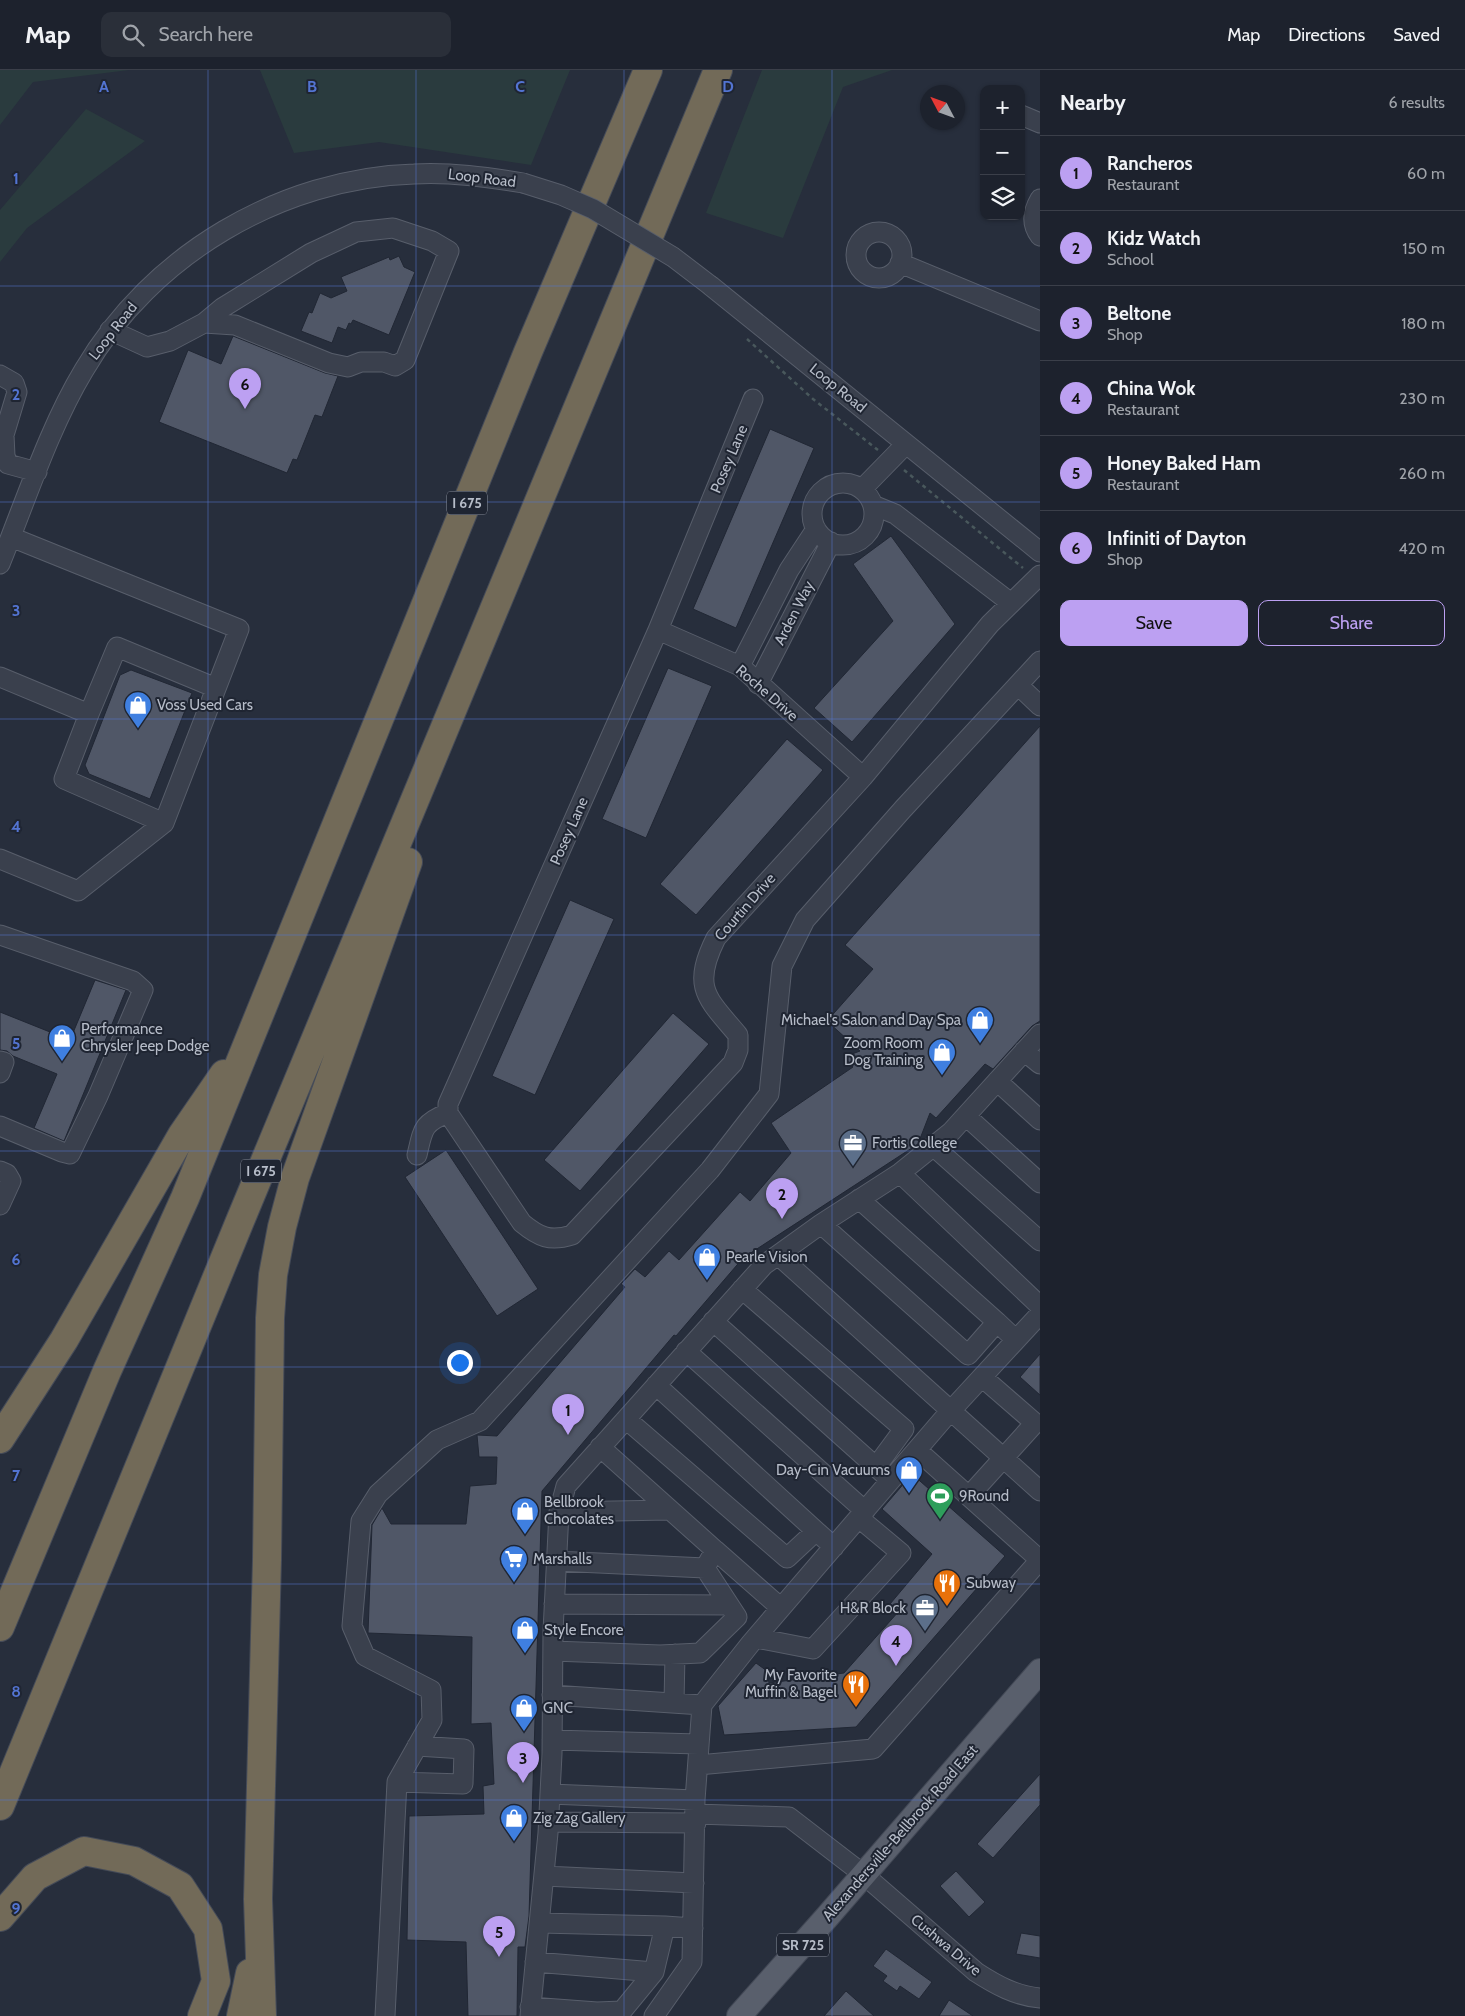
<!DOCTYPE html>
<html lang="en">
<head>
<meta charset="utf-8">
<style>
	:root { --surface:#1d222d; --page:#2a2f39; --text:#f1f3f6; --muted:#a0a4aa; --line:#3b3f49; --accent:#bca0f2 }
	body { margin:0; font-family:Cabin,sans-serif; background:var(--page); color:var(--text) }
	.controls { position:absolute; right:15px; top:15px; display:grid; overflow:hidden; border-radius:10px; box-shadow:0 1px 4px #0004 }
	.controls button { width:45px; height:45px; display:grid; place-items:center; padding:0; border:0; border-bottom:1px solid var(--line); background:var(--surface); color:var(--text); font:25px sans-serif }
	.compass { position:absolute; left:920px; top:15px; width:45px; height:45px; border-radius:50%; background:var(--surface); box-shadow:0 1px 4px #0004; rotate:311deg }
	.you { position:absolute; left:459px; top:1292px; width:18px; height:18px; margin:-12px; border:4px solid #fff; border-radius:50%; background:#1a73e8; box-shadow:0 0 0 8px #1a73e833 }
	.badge { display:grid; place-items:center; width:32px; height:32px; border-radius:50%; background:var(--accent); color:#111; font-size:16px; font-weight:700 }
	.pin { position:absolute; translate:-50% -41px; filter:drop-shadow(0 1px 2px #0008) }
	.pin::after { content:''; position:absolute; top:26px; width:18px; height:15px; background:inherit; clip-path:polygon(0 0,100% 0,50% 100%) }
	.list { margin:0; padding:0; list-style:none }
	h2 { display:flex; justify-content:space-between; align-items:center; height:65px; margin:0; padding:0 20px; font-size:21px }
	h2 small { font-size:16px; font-weight:400; color:var(--muted) }
	.list li { display:grid; grid-template-columns:32px 1fr auto; gap:15px; align-items:center; box-sizing:border-box; height:75px; padding:0 20px; border-top:1px solid var(--line) }
	.list b { display:block; font-size:19px; white-space:nowrap }
	.list p { margin:0; font-size:16px; white-space:nowrap; color:var(--muted) }
	.list em { font-size:16px; font-style:normal; color:var(--muted) }
	.actions { display:flex; gap:10px; padding:15px 20px }
	.actions a { flex:1; padding:11px 0; border:1px solid var(--accent); border-radius:10px; text-align:center; font-size:18px; color:var(--accent) }
	.actions .main { background:var(--accent); color:#111 }
	.icon { flex:none; width:28px; height:28px; fill:none; stroke:currentColor; stroke-width:2; stroke-linecap:round; stroke-linejoin:round }
	.map { position:relative; flex:none; width:1040px; height:1946px; overflow:hidden }
	header { display:flex; align-items:center; gap:30px; box-sizing:border-box; height:70px; padding:0 25px; background:var(--surface); border-bottom:1px solid var(--line) }
	header strong { font-size:24px }
	nav { display:flex; gap:28px; margin-inline-start:auto; font-size:18px }
	.search { width:350px; height:45px; background:var(--page); display:flex; align-items:center; gap:12px; box-sizing:border-box; padding:0 18px; border-radius:10px; color:var(--muted); font-size:19px }
	main { display:flex }
	aside { flex:1; background:var(--surface) }
	.map>svg:first-child { display:block }
	.green { fill:#2a3b3e }
	.building { fill:#505767; stroke:#212734 }
	.lines { fill:none; stroke-linecap:round; stroke-linejoin:round }
	.minor-casing { stroke:#585e6b; stroke-width:21 }
	.major-casing { stroke:#434956; stroke-width:26 }
	.highway-casing { stroke:#454b58; stroke-width:30 }
	.path { stroke:#49585c; stroke-width:2.5; stroke-dasharray:4 4; stroke-linecap:butt }
	.minor { stroke:#3a404d; stroke-width:19 }
	.major { stroke:#595f6c; stroke-width:24 }
	.highway { stroke:#726a58; stroke-width:28 }
	.minor-bridge-casing { stroke:#585e6b; stroke-width:21; stroke-linecap:butt }
	.minor-bridge { stroke:#3a404d; stroke-width:19 }
	.grid { fill:none; stroke:#5374d2; stroke-width:1; stroke-opacity:0.55 }
	.labels { text-anchor:middle; stroke-width:4; stroke-linejoin:round; paint-order:stroke }
	.shield { fill:#1f2532; stroke:#898f9b; stroke-width:1 }
	.shield-label { font-size:14px; font-weight:bold; fill:#b6bcc8 }
	.street-label { font-size:15px; fill:#b6bcc8; stroke:#1f2532 }
	.poi-label { font-size:15px; fill:#b6bcc8; stroke:#1f2532; text-anchor:start }
	.grid-label { font-size:16px; text-anchor:middle; font-weight:bold; fill:#5374d2; stroke:#1f2532; stroke-width:4; stroke-linejoin:round; paint-order:stroke }
</style>
</head>
<body>
<header>
<strong>Map</strong>
<div class="search"><svg class="icon" aria-label="search" viewBox="0 0 24 24"><circle cx="10" cy="10" r="6"/><path d="M15 15l6 6"/></svg>Search here</div>
<nav><a>Map</a><a>Directions</a><a>Saved</a></nav>
</header>
<main>
<div class="map">
<svg width="1040" height="1946" viewBox="0 0 1040 1946">
	<rect width="100%" height="100%" fill="#272e3c"/>
	<path class="green" d="M0,0H129L33,12L0,55Z
		M260,0H570L531,95L379,72L294,83Z
		M762,0H892L843,17L783,168L706,143Z
		M86,39L145,71L27,158L0,192V140Z"/>
	<path class="building" d="M399,186L404,197L415,202L389,265L353,250L351,254L349,253L346,260L338,257L332,273L301,261L309,242L312,243L320,223L331,228L347,221L341,207L389,187L390,190Z
		M233,266L325,303L338,306L322,347L315,345L297,390L293,389L287,403L159,352L188,280L221,294Z
		M770,359L814,378L736,558L693,539Z
		M891,466L955,554L852,672L814,638L893,551L853,494Z
		M668,598L712,616L646,768L602,749Z
		M131,600L192,623L150,729L89,704L85,695L120,605Z
		M1040,656V951L1032,956L993,999L985,994L936,1048L930,1043L918,1074L743,1188L676,1266L674,1265L542,1421L529,1846L525,1877H518L517,1946H468L466,1872L407,1870L409,1746L484,1744L483,1716L494,1714L491,1653L471,1654L472,1567L368,1563L372,1455L382,1438L391,1454H466L470,1416L496,1414L497,1387H479L477,1365L497,1366L625,1217L621,1214L635,1199L645,1207L669,1181L679,1190L740,1122L750,1131L791,1083L771,1053L853,997L844,987L860,981L827,951L873,899L845,875Z
		M787,669L823,700L696,845L660,814Z
		M570,830L614,849L535,1025L492,1006Z
		M95,910L126,920L64,1071L34,1058L57,1004L13,986L7,981L0,980V942L70,970Z
		M673,943L709,974L580,1121L544,1090Z
		M446,1080L538,1219L497,1246L405,1107Z
		M1040,1284V1325L1020,1307Z
		M912,1404L1005,1486L856,1657L724,1665L718,1636L756,1593L767,1601L769,1613L844,1603L899,1541L890,1534L932,1484L882,1439Z
		M1040,1704V1735L993,1788L977,1774Z
		M956,1801L985,1832L969,1847L940,1816Z
		M1021,1863L1040,1866V1888L1016,1884Z
		M886,1879L932,1912L919,1929L900,1916L897,1921L883,1911L887,1906L873,1896Z
		M846,1921L874,1946H824Z
		M949,1930L973,1946H939Z"/>
	<g class="lines">
		<g class="minor-casing">
			<path id="minor" d="M1021,45L1040,53
				M1040,129C1033,141 1031,154 1040,166
				M856 185a23 23 0 1 1 46 0a23 23 0 1 1-46 0Z
				M900,193L1040,251
				M711,216L1040,482
				M110,260L147,277L170,271L204,253L235,255L329,293L348,297L361,292H384L395,296L405,290L449,181L432,171L393,158L356,162L311,183L222,238L204,253
				M0,305L14,313L17,322L4,365L5,386L8,394L37,402
				M753,329L658,560L448,1034V1043L522,1153C539,1167 550,1172 572,1165L733,993L738,980V965C707,928 691,918 716,868L863,707L990,554L1040,505
				M812 444a31 31 0 1 1 62 0a31 31 0 1 1-62 0Z
				M862,419L906,374
				M873,435L895,444L1011,533
				M0,494C26,430 49,358 84,300C151,185 281,108 414,104C451,102 486,107 523,113
				M658,560L740,596L863,707
				M740,596L789,500L816,459
				M0,607L89,644L117,577L216,618
				M758,614L831,472
				M1018,615L1040,636
				M89,644L64,709L164,753
				M0,789L78,821L164,753L239,559L11,467
				M0,865L133,911L143,920L98,1026L70,1084L62,1082L0,1056
				M1024,981L1040,994
				M0,991L4,992L0,1003
				M997,1011L1040,1050
				M966,1046L1040,1113
				M933,1076L1040,1171
				M417,1085C423,1060 422,1053 448,1043
				M0,1101L7,1104L11,1111L0,1135
				M900,1103L1040,1236
				M859,1129L997,1252
				M821,1154L968,1285L997,1252L1016,1270
				M778,1185L1040,1421
				M742,1219L904,1359L876,1397
				M713,1251L885,1405
				M686,1281L865,1441
				M656,1315L816,1461
				M626,1349L787,1488L816,1461L834,1477
				M969,1426L1035,1353L982,1307
				M559,1442L669,1440
				M715,1480L781,1538
				M556,1491L705,1498
				M554,1534L729,1535
				M756,1568L813,1579L901,1483L859,1448
				M553,1581L660,1585L700,1583L737,1547L705,1498L715,1480L600,1377
				M552,1625L702,1635
				M674,1633L675,1584
				M552,1670L699,1674
				M698,1695L873,1679L1040,1490L917,1380
				M397,1712L463,1714L464,1679L417,1676
				M550,1724L695,1730
				M696,1744L789,1747L863,1804L976,1902C996,1915 1016,1926 1040,1928
				M549,1752L696,1753
				M544,1806L694,1813
				M540,1853L665,1856
				M535,1892L654,1902
				M530,1937L597,1942L622,1941L654,1902L665,1856L693,1858
				M385,1946L397,1712L432,1650L431,1620L365,1586L352,1556L361,1451L378,1424L437,1370L480,1351L710,1100L769,1024L782,896L805,850L903,739L1040,591
				M530,1946L548,1763L552,1684L553,1561L559,1442L566,1416L764,1195L821,1154L900,1103L951,1062L1040,964
				M654,1946L692,1892L695,1730L702,1635L751,1573L945,1347L1040,1244"/>
		</g>
		<g class="major-casing">
			<path id="major" d="M739,1946L827,1847L1040,1601"/>
		</g>
		<g class="highway-casing">
			<path id="highway" d="M0,1369L64,1270L182,1065L224,1004
				M0,1557L107,1301L185,1128L528,282L648,0
				M0,1736L240,1151L718,0
				M0,1847L35,1807L84,1781L134,1791L180,1816L208,1859L216,1911L202,1946
				M241,1946L250,1903
				M262,1946L258,1829L267,1490L270,1248L273,1205L282,1157L295,1108L408,792"/>
		</g>
		<path class="path" d="M747,269L813,329L878,380
			M904,400L1023,498"/>
		<use href="#minor" class="minor"/>
		<use href="#major" class="major"/>
		<use href="#highway" class="highway"/>
		<g class="minor-bridge-casing">
			<path id="minor-bridge" d="M523,113L561,125L593,139L673,187L711,216"/>
		</g>
		<use href="#minor-bridge" class="minor-bridge"/>
	</g>
	<path class="grid" d="M208,0V1946M416,0V1946M624,0V1946M832,0V1946M0,216H1040M0,432H1040M0,649H1040M0,865H1040M0,1081H1040M0,1297H1040M0,1514H1040M0,1730H1040"/>
	<defs>
		<g id="shop-pin" transform="scale(1.4375)"><path d="M0 17L-7.5 6A9.5 9.5 0 1 1 7.5 6Z" fill="#3f7fe0" stroke="#1f2532"/><path d="M-5-2.5h2.3a2.7 3.5 0 0 1 5.4 0H5L5.5 6h-11ZM-1.5-2.5h3a1.5 2.3 0 0 0-3 0Z" fill="#fff"/></g>
		<g id="office-pin" transform="scale(1.4375)"><path d="M0 17L-7.5 6A9.5 9.5 0 1 1 7.5 6Z" fill="#5c6f8a" stroke="#1f2532"/><path d="M-6-3h4V-5.5h4V-3h4V5H-6ZM-1-4.5V-3h2v-1.5ZM-6 0V1H6V0Z" fill="#fff"/></g>
		<g id="stadium-pin" transform="scale(1.4375)"><path d="M0 17L-7.5 6A9.5 9.5 0 1 1 7.5 6Z" fill="#2e9e5b" stroke="#1f2532"/><path d="M0-5a6.5 5 0 1 0 0 10a6.5 5 0 1 0 0-10ZM-3.5-1.8h7v3.6h-7Z" fill="#fff"/></g>
		<g id="supermarket-pin" transform="scale(1.4375)"><path d="M0 17L-7.5 6A9.5 9.5 0 1 1 7.5 6Z" fill="#3f7fe0" stroke="#1f2532"/><path d="M-6-5.5h2.5l.6 2H6L4.5 2H-2.5L-4.4-4H-6ZM-1.5 3.2a1.3 1.3 0 1 0 .1 0ZM3 3.2a1.3 1.3 0 1 0 .1 0Z" fill="#fff"/></g>
		<g id="restaurant-pin" transform="scale(1.4375)"><path d="M0 17L-7.5 6A9.5 9.5 0 1 1 7.5 6Z" fill="#e8710a" stroke="#1f2532"/><path d="M-5-6h1v4h1v-4h1v4h1v-4h1v5L-1.5 .5V6h-2V.5L-5-1ZM5-6V6H3V1.5H1.5Q1.5-4 5-6Z" fill="#fff"/></g>
	</defs>
	<g fill-rule="evenodd">
		<use href="#shop-pin" x="138" y="635"/>
		<use href="#shop-pin" x="980" y="950"/>
		<use href="#shop-pin" x="62" y="968"/>
		<use href="#shop-pin" x="942" y="982"/>
		<use href="#office-pin" x="853" y="1073"/>
		<use href="#shop-pin" x="707" y="1187"/>
		<use href="#shop-pin" x="909" y="1400"/>
		<use href="#stadium-pin" x="940" y="1426"/>
		<use href="#shop-pin" x="525" y="1441"/>
		<use href="#supermarket-pin" x="514" y="1489"/>
		<use href="#restaurant-pin" x="947" y="1513"/>
		<use href="#office-pin" x="925" y="1538"/>
		<use href="#shop-pin" x="525" y="1560"/>
		<use href="#restaurant-pin" x="856" y="1614"/>
		<use href="#shop-pin" x="524" y="1638"/>
		<use href="#shop-pin" x="514" y="1748"/>
	</g>
	<g class="labels">
		<g class="shield">
			<rect x="447" y="421.5" width="40" height="23" rx="4"/>
			<rect x="241" y="1089.5" width="40" height="23" rx="4"/>
			<rect x="777" y="1863.5" width="52" height="23" rx="4"/>
		</g>
		<g class="shield-label">
			<text x="467" y="438">I 675</text>
			<text x="261" y="1106">I 675</text>
			<text x="803" y="1880">SR 725</text>
		</g>
		<g class="street-label">
			<text transform="translate(482 108) rotate(7)" y="5">Loop Road</text>
			<text transform="translate(113 261) rotate(-52)" y="5">Loop Road</text>
			<text transform="translate(838 318) rotate(39)" y="5">Loop Road</text>
			<text transform="translate(729 389) rotate(-67)" y="5">Posey Lane</text>
			<text transform="translate(794 543) rotate(-63)" y="5">Arden Way</text>
			<text transform="translate(767 623) rotate(41)" y="5">Roche Drive</text>
			<text transform="translate(569 761) rotate(-66)" y="5">Posey Lane</text>
			<text transform="translate(745 837) rotate(-49)" y="5">Courtin Drive</text>
			<text transform="translate(900 1763) rotate(-49)" y="5">Alexandersville-Bellbrook Road East</text>
			<text transform="translate(946 1875) rotate(40)" y="5">Cushwa Drive</text>
		</g>
		<g class="poi-label">
			<text x="157" y="640">Voss Used Cars</text>
			<text x="961" y="955" text-anchor="end">Michael's Salon and Day Spa</text>
			<text x="81" y="964">Performance<tspan x="81" dy="17">Chrysler Jeep Dodge</tspan></text>
			<text x="923" y="978" text-anchor="end">Zoom Room<tspan x="923" dy="17">Dog Training</tspan></text>
			<text x="872" y="1078">Fortis College</text>
			<text x="726" y="1192">Pearle Vision</text>
			<text x="890" y="1405" text-anchor="end">Day-Cin Vacuums</text>
			<text x="959" y="1431">9Round</text>
			<text x="544" y="1437">Bellbrook<tspan x="544" dy="17">Chocolates</tspan></text>
			<text x="533" y="1494">Marshalls</text>
			<text x="966" y="1518">Subway</text>
			<text x="906" y="1543" text-anchor="end">H&amp;R Block</text>
			<text x="544" y="1565">Style Encore</text>
			<text x="837" y="1610" text-anchor="end">My Favorite<tspan x="837" dy="17">Muffin &amp; Bagel</tspan></text>
			<text x="543" y="1643">GNC</text>
			<text x="533" y="1753">Zig Zag Gallery</text>
		</g>
	</g>
	<g class="grid-label">
		<text x="104" y="22">A</text>
		<text x="312" y="22">B</text>
		<text x="520" y="22">C</text>
		<text x="728" y="22">D</text>
		<text x="16" y="114">1</text>
		<text x="16" y="330">2</text>
		<text x="16" y="546">3</text>
		<text x="16" y="762">4</text>
		<text x="16" y="979">5</text>
		<text x="16" y="1195">6</text>
		<text x="16" y="1411">7</text>
		<text x="16" y="1627">8</text>
		<text x="16" y="1844">9</text>
	</g>
</svg>
<div class="controls">
<button>+</button>
<button>−</button>
<button><svg class="icon" aria-label="layers" viewBox="0 0 24 24"><path d="M12 4l9 5-9 5-9-5zM3 14l9 5 9-5"/></svg></button>
</div>
<svg class="compass" viewBox="-18 -18 36 36"><path d="M0-13l5 13h-10z" fill="#e53935"/><path d="M0 13l5-13h-10z" fill="#a0a4aa"/></svg>
<div class="you"></div>
<div class="pin badge" style="left:568px;top:1365px">1</div>
<div class="pin badge" style="left:782px;top:1149px">2</div>
<div class="pin badge" style="left:523px;top:1713px">3</div>
<div class="pin badge" style="left:896px;top:1596px">4</div>
<div class="pin badge" style="left:499px;top:1887px">5</div>
<div class="pin badge" style="left:245px;top:339px">6</div>
</div>
<aside>
<h2>Nearby<small>6 results</small></h2>
<ul class="list">
<li><span class="badge">1</span><div><b>Rancheros</b><p>Restaurant</p></div><em>60 m</em></li>
<li><span class="badge">2</span><div><b>Kidz Watch</b><p>School</p></div><em>150 m</em></li>
<li><span class="badge">3</span><div><b>Beltone</b><p>Shop</p></div><em>180 m</em></li>
<li><span class="badge">4</span><div><b>China Wok</b><p>Restaurant</p></div><em>230 m</em></li>
<li><span class="badge">5</span><div><b>Honey Baked Ham</b><p>Restaurant</p></div><em>260 m</em></li>
<li><span class="badge">6</span><div><b>Infiniti of Dayton</b><p>Shop</p></div><em>420 m</em></li>
</ul>
<div class="actions"><a class="main">Save</a><a>Share</a></div>
</aside>
</main>
</body>
</html>
